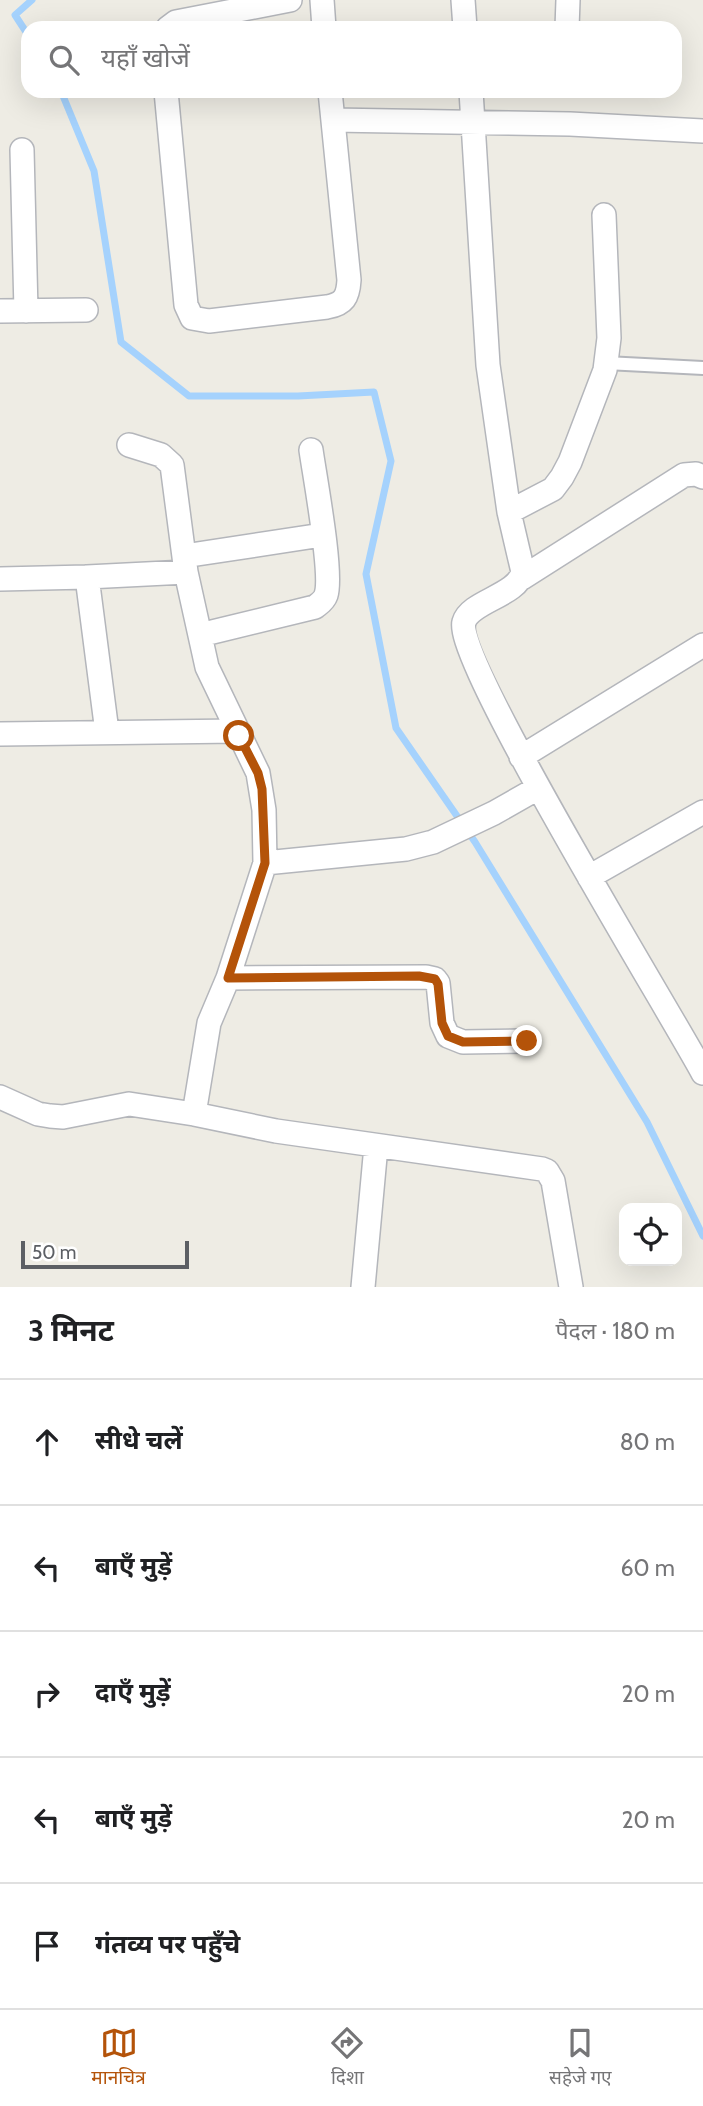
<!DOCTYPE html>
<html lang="hi">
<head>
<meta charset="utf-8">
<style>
	:root { --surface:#fff; --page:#f2f2f2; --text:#202124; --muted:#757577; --line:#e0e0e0; --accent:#b45309 }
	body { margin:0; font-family:Cabin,"Noto Sans Devanagari",sans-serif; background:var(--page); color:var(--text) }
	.controls { position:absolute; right:21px; bottom:21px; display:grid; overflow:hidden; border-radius:14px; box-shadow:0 7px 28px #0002 }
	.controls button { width:63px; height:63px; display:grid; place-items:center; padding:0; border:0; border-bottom:2px solid var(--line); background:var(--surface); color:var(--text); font:35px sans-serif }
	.scale { position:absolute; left:21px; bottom:18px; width:168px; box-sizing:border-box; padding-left:7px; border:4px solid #5c5f64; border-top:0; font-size:19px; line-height:24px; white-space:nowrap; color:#5c5f64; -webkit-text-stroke:5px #fff; paint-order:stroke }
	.stop { position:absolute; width:21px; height:21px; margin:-16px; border:5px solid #b45309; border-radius:50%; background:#fff }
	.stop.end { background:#b45309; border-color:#fff; box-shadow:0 2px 7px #0008 }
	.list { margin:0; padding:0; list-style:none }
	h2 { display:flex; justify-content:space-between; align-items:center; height:91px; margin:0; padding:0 28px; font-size:30px }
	h2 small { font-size:23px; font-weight:400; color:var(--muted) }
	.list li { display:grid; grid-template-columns:46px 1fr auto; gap:21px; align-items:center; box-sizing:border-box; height:126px; padding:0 28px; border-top:2px solid var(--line) }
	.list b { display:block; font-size:26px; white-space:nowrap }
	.list em { font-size:23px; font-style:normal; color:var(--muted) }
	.icon { flex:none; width:38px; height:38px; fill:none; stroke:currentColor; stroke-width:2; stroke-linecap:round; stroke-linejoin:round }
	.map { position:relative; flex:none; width:703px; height:1287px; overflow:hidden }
	.search { position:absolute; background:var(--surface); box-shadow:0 7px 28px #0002; left:21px; right:21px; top:21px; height:77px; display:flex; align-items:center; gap:18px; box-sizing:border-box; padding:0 24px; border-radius:21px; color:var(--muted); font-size:26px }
	.sheet { height:721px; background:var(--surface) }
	nav { display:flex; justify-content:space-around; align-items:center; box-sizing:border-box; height:98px; border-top:2px solid var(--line); background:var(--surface); font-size:19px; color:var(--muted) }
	nav a { display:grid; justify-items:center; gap:4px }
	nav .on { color:var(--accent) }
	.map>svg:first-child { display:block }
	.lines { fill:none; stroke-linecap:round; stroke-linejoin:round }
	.stream { stroke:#a5d2fd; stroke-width:7 }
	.lane-casing { stroke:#b4b6bb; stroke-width:16 }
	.street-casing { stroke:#b4b6bb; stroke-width:26 }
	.lane { stroke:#fff; stroke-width:12 }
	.street { stroke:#fff; stroke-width:23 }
	.route { stroke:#b45309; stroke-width:9 }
</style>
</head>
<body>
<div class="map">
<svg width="703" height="1287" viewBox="0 0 703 1287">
	<rect width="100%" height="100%" fill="#eeece4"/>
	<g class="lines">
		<path class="stream" d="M28,35L15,15L32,0
			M61,91L94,171L121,342L189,396H298L374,392L391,461L366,574L396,728L475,842L647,1122L703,1236"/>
		<g class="lane-casing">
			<path id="lane" d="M606,363L703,368"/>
		</g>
		<g class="street-casing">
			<path id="street" d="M322,0L324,28
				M463,0L465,28
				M168,28L176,22L290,0
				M567,28L568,0
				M166,91L186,305L192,318L209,321L327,307C344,304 348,297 349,280L330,91
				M471,91L488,365L509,512L523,572C517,596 470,601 464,622C453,659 672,1015 703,1073
				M333,120L570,124L703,131
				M22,150L26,311
				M0,311L86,310
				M129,445L161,455L172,465L186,572
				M509,512L553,489L562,477L570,462L605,370L609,338L604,215
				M184,556L322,535
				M522,578L684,475L696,474L703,477
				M0,579L87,577
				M200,635L315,607C320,603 324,601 326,595C333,574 315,478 311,450
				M107,732L87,577L186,572L207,667L258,773L264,810L265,863
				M0,734L237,731
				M521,757L703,645
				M589,877L703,812
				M228,978L426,977L435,979L438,983L442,1023L448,1036L463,1042L527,1041
				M0,1097L38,1114L50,1116L63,1117L129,1104L194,1114L209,1023L228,978L265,863L406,849L433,842L494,813L538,788
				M194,1114L276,1131L542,1169L547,1171L553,1181L571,1287
				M363,1287L376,1146"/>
		</g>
		<use href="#lane" class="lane"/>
		<use href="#street" class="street"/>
	</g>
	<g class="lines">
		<path class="route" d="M239,736L258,773L262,789L265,863L228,978L419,976L435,979L438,984L442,1023L448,1036L463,1042L527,1041"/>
	</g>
</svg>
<div class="controls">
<button><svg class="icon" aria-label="locate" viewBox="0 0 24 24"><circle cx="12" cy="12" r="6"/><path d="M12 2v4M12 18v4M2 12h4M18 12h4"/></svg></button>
</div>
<div class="scale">50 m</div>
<div class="stop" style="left:239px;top:736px"></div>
<div class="stop end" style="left:527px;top:1041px"></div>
<div class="search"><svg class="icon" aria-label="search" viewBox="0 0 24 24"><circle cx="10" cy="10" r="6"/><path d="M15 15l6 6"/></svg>यहाँ खोजें</div>
</div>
<section class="sheet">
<h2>3 मिनट<small>पैदल · 180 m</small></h2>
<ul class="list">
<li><svg class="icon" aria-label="ahead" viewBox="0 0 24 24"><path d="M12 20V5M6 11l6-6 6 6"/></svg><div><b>सीधे चलें</b></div><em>80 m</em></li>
<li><svg class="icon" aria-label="left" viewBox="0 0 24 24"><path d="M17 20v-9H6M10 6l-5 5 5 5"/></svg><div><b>बाएँ मुड़ें</b></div><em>60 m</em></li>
<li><svg class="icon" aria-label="right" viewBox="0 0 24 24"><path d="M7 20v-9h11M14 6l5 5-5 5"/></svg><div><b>दाएँ मुड़ें</b></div><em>20 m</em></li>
<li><svg class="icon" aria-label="left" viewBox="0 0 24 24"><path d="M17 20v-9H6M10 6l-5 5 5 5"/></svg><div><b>बाएँ मुड़ें</b></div><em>20 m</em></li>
<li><svg class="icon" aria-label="arrive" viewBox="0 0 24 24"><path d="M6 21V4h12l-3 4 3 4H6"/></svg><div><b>गंतव्य पर पहुँचे</b></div></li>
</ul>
</section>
<nav>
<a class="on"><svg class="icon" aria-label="map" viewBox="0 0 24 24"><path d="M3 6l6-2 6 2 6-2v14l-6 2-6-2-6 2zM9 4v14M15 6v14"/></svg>मानचित्र</a>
<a><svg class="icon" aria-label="directions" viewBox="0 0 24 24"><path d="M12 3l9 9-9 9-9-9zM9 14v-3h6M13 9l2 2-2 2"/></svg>दिशा</a>
<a><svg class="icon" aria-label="saved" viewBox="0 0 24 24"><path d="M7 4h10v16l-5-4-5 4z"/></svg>सहेजे गए</a>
</nav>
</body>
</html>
